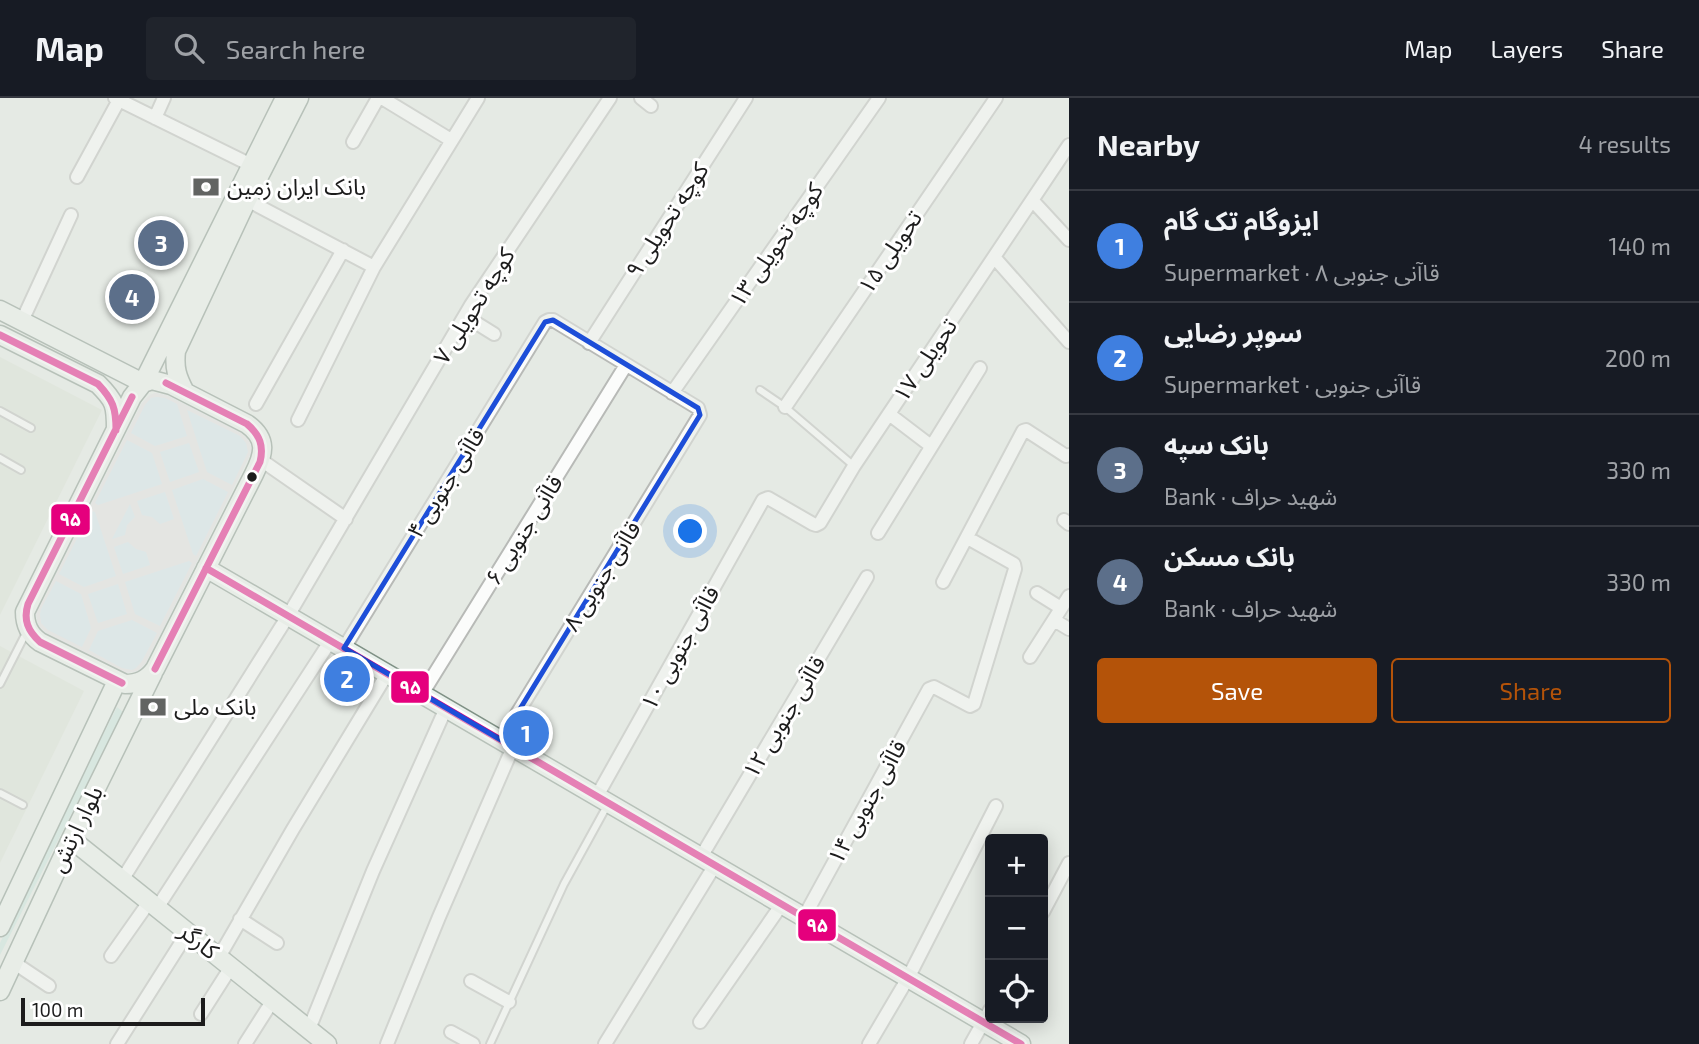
<!DOCTYPE html>
<html lang="en">
<head>
<meta charset="utf-8">
<style>
	:root { --surface:#171b24; --page:#20242c; --text:#f1f3f6; --muted:#9ea1a6; --line:#363941; --accent:#b45309 }
	body { margin:0; font-family:"Exo 2","Noto Sans Arabic",sans-serif; background:var(--page); color:var(--text) }
	.controls { position:absolute; right:21px; bottom:21px; display:grid; overflow:hidden; border-radius:7px; box-shadow:0 4px 18px #0003 }
	.controls button { width:63px; height:63px; display:grid; place-items:center; padding:0; border:0; border-bottom:2px solid var(--line); background:var(--surface); color:var(--text); font:35px sans-serif }
	.scale { position:absolute; left:21px; bottom:18px; width:184px; box-sizing:border-box; padding-left:7px; border:4px solid #1c1c1c; border-top:0; font-size:19px; line-height:24px; white-space:nowrap; color:#1c1c1c; -webkit-text-stroke:5px #fff; paint-order:stroke }
	.you { position:absolute; left:691px; top:434px; width:24px; height:24px; margin:-18px; border:5px solid #fff; border-radius:50%; background:#1a73e8; box-shadow:0 0 0 10px #1a73e833 }
	.badge { display:grid; place-items:center; width:46px; height:46px; border-radius:50%; background:var(--accent); color:#fff; font-size:23px; font-weight:700 }
	.pin { position:absolute; translate:-50% -50%; border:4px solid #fff; box-shadow:0 2px 7px #0006 }
	.list { margin:0; padding:0; list-style:none }
	h2 { display:flex; justify-content:space-between; align-items:center; height:91px; margin:0; padding:0 28px; font-size:30px }
	h2 small { font-size:23px; font-weight:400; color:var(--muted) }
	.list li { display:grid; grid-template-columns:46px 1fr auto; gap:21px; align-items:center; box-sizing:border-box; height:112px; padding:0 28px; border-top:2px solid var(--line) }
	.list b { display:block; font-size:26px; white-space:nowrap }
	.list p { margin:0; font-size:23px; white-space:nowrap; color:var(--muted) }
	.list em { font-size:23px; font-style:normal; color:var(--muted) }
	.actions { display:flex; gap:14px; padding:21px 28px }
	.actions a { flex:1; padding:16px 0; border:2px solid var(--accent); border-radius:7px; text-align:center; font-size:24px; color:var(--accent) }
	.actions .main { background:var(--accent); color:#fff }
	.icon { flex:none; width:38px; height:38px; fill:none; stroke:currentColor; stroke-width:2; stroke-linecap:round; stroke-linejoin:round }
	.map { position:relative; flex:none; width:1069px; height:946px; overflow:hidden }
	header { display:flex; align-items:center; gap:42px; box-sizing:border-box; height:98px; padding:0 35px; background:var(--surface); border-bottom:2px solid var(--line) }
	header strong { font-size:33px }
	nav { display:flex; gap:38px; margin-inline-start:auto; font-size:24px }
	.search { width:490px; height:63px; background:var(--page); display:flex; align-items:center; gap:18px; box-sizing:border-box; padding:0 24px; border-radius:7px; color:var(--muted); font-size:26px }
	main { display:flex }
	aside { flex:1; background:var(--surface) }
	.map>svg:first-child { display:block }
	.military { fill:#dae3d5 }
	.grass { fill:#c7e4dc }
	.park { fill:#d2e5ec }
	.plaza { fill:#e3e0e1; fill-rule:evenodd }
	.lines { fill:none; stroke-linecap:round; stroke-linejoin:round }
	.lane-casing { stroke:#b8bab7; stroke-width:10 }
	.street-casing { stroke:#b8bab7; stroke-width:16 }
	.secondary-casing { stroke:#7f9185; stroke-width:21 }
	.lane { stroke:#fbfcfb; stroke-width:6 }
	.street { stroke:#fbfcfb; stroke-width:12 }
	.secondary { stroke:#eaf1ec; stroke-width:18 }
	.bus-1-casing { stroke:#fff; stroke-width:12 }
	.bus-1 { stroke:#e5007d; stroke-width:7 }
	.marked { fill:none; stroke:#1d4ed8; stroke-width:5; stroke-linejoin:round }
	.bus-dot { fill:#1c1c1c; stroke:#fff; stroke-width:2.5 }
	.labels { text-anchor:middle; stroke-width:6; stroke-linejoin:round; paint-order:stroke }
	.poi-label { font-size:23px; fill:#1c1c1c; stroke:#fff; text-anchor:start }
	.street-label { font-size:23px; fill:#1c1c1c; stroke:#fff }
	.line-badge { stroke:#fff; stroke-width:2.5 }
	.badge-label { font-size:19px; text-anchor:middle; font-weight:bold; fill:#fff }
</style>
</head>
<body>
<header>
<strong>Map</strong>
<div class="search"><svg class="icon" aria-label="search" viewBox="0 0 24 24"><circle cx="10" cy="10" r="6"/><path d="M15 15l6 6"/></svg>Search here</div>
<nav><a>Map</a><a>Layers</a><a>Share</a></nav>
</header>
<main>
<div class="map">
<svg width="1069" height="946" viewBox="0 0 1069 946">
	<rect width="100%" height="100%" fill="#e5eae4"/>
	<path class="military" d="M0,259L102,312L0,517Z
		M0,548L84,593L0,765Z"/>
	<path class="grass" d="M117,609L123,614L0,857V845L36,770Z"/>
	<path class="park" d="M155,295L166,297L242,335L250,343L251,355L146,565L138,573L126,575L46,535L38,527L36,515L142,305L150,297Z"/>
	<path class="plaza" d="M155,295L166,297L242,335L250,343L251,355L146,565L138,573L126,575L46,535L38,527L36,515L142,305L150,297ZM156,299L165,300L177,306L187,338L155,348L131,335L145,307L151,300ZM187,312L240,338L246,345L248,354L232,387L207,374ZM127,342L152,355L162,386L98,407L95,405ZM189,345L199,374L170,384L160,354ZM203,381L228,394L196,458L193,456L172,392ZM165,394L174,421L160,426L152,419L142,417L137,403ZM130,406L135,419L127,427L125,437L112,441ZM91,413L95,414L116,478L84,489L59,476ZM128,444L136,451L146,454L150,467L123,476L114,449ZM189,463L192,465L160,528L135,516L125,484ZM56,483L81,496L91,530L82,549L48,532L41,525L40,516L41,511ZM118,486L127,516L98,525L88,496ZM132,522L157,535L142,563L136,570L132,572L122,570L89,552L98,533Z"/>
	<g class="lines">
		<g class="lane-casing">
			<path id="lane" d="M760,292L785,309L854,368
				M0,313L31,330
				M0,360L21,372
				M0,586L27,533
				M0,695L23,707
				M490,946L564,786L608,706"/>
		</g>
		<g class="street-casing">
			<path id="street" d="M115,0L251,67
				M382,0L451,42
				M641,0L651,8
				M155,20L164,0
				M353,44L378,0
				M77,79L119,2
				M247,102L374,169
				M1032,102L1069,142
				M994,159L1069,244
				M465,218L494,236
				M22,223L71,117
				M589,245L746,0
				M672,295L879,0
				M256,306L343,152
				M785,309L996,0
				M889,316L931,348
				M298,322L374,169L478,0
				M261,362L346,421
				M1064,422L1069,426
				M878,435L980,270
				M943,484L1023,333L1026,332L1066,358L1069,357
				M1037,495L1061,510
				M1054,522L1069,531
				M344,550L545,224L549,222H553L698,310L700,317L501,642
				M1030,559L1069,498
				M422,596L626,267
				M597,698L763,402L768,400L813,426L816,427L820,425L854,368L1069,47
				M701,759L867,479
				M122,782L288,518L471,207L610,0
				M157,810L331,542
				M1043,814L1069,765
				M804,819L929,591L934,589L970,608L974,606L1015,471L1014,466L973,443
				M240,821L277,845
				M111,858L149,804
				M219,859L293,731L387,576
				M13,864L49,888
				M471,883L509,904
				M201,916L231,869
				M700,924L782,806
				M309,931L373,773L446,610
				M451,934L473,946
				M117,946L188,834
				M245,946L273,902
				M387,946L439,819L513,649
				M605,946L715,767
				M869,946L908,880L996,708
				M971,946L990,912"/>
		</g>
		<g class="secondary-casing">
			<path id="secondary" d="M0,212L143,285L285,0
				M0,237L98,286C115,303 116,307 116,331
				M152,282L171,287L247,326C268,341 264,356 254,376L155,571C147,582 138,586 125,586L40,544C29,536 25,527 25,514L132,299L143,285Z
				M185,294C177,279 174,270 176,253L247,102L299,0
				M206,470L1021,946
				M71,741L327,946
				M0,829L117,583
				M0,893L71,741L153,575"/>
		</g>
		<use href="#lane" class="lane"/>
		<use href="#street" class="street"/>
		<use href="#secondary" class="secondary"/>
		<g class="bus-1-casing">
			<path id="bus-1" d="M0,237L98,286C113,302 116,310 116,332
				M166,285L247,326
				M166,285L247,326
				M206,470L1021,946
				M40,544L122,585
				M40,544L122,585
				M40,544C28,533 23,522 28,506L132,299
				M155,571L260,364C264,348 260,337 247,326"/>
		</g>
		<use href="#bus-1" class="bus-1"/>
	</g>
	<path d="M0 0H1069V946H0ZM553,222L698,310L700,317L501,642L344,550L545,224Z" fill="#e5eae4" fill-opacity=".55" fill-rule="evenodd"/>
	<path class="marked" d="M553,222L698,310L700,317L501,642L344,550L545,224Z"/>
	<defs>
		<g id="bank-bare" transform="scale(2.1)"><path d="M-6-4H6V4H-6ZM0-2.3a2.3 2.3 0 1 0 0 4.6a2.3 2.3 0 1 0 0-4.6Z" fill="#626462" stroke="#fff" stroke-width="2.5" paint-order="stroke"/></g>
	</defs>
	<g fill-rule="evenodd">
		<use href="#bank-bare" x="206" y="89"/>
		<use href="#bank-bare" x="153" y="609"/>
	</g>
	<circle class="bus-dot" cx="252" cy="379" r="6"/>
	<g class="labels">
		<g class="poi-label">
			<text x="227" y="97">بانک ایران زمین</text>
			<text x="174" y="617">بانک ملی</text>
		</g>
		<g class="street-label">
			<text transform="translate(667 122) rotate(-57)" y="8">کوچه تحویلی ۹</text>
			<text transform="translate(776 147) rotate(-55)" y="8">کوچه تحویلی ۱۳</text>
			<text transform="translate(890 154) rotate(-56)" y="8">تحویلی ۱۵</text>
			<text transform="translate(474 208) rotate(-58)" y="8">کوچه تحویلی ۷</text>
			<text transform="translate(925 262) rotate(-56)" y="8">تحویلی ۱۷</text>
			<text transform="translate(446 385) rotate(-58)" y="8">قاآنی جنوبی ۴</text>
			<text transform="translate(524 432) rotate(-58)" y="8">قاآنی جنوبی ۶</text>
			<text transform="translate(602 478) rotate(-58)" y="8">قاآنی جنوبی ۸</text>
			<text transform="translate(680 550) rotate(-61)" y="8">قاآنی جنوبی ۱۰</text>
			<text transform="translate(784 619) rotate(-59)" y="8">قاآنی جنوبی ۱۲</text>
			<text transform="translate(867 704) rotate(-61)" y="8">قاآنی جنوبی ۱۴</text>
			<text transform="translate(76 731) rotate(-64)" y="8">بلوار ارتش</text>
			<text transform="translate(199 843) rotate(39)" y="8">کارگر</text>
		</g>
	</g>
	<g class="line-badge">
		<rect x="50" y="405" width="41" height="33" rx="7" fill="#e5007d"/>
		<rect x="390" y="572" width="40" height="34" rx="7" fill="#e5007d"/>
		<rect x="797" y="810" width="40" height="34" rx="7" fill="#e5007d"/>
	</g>
	<g class="badge-label">
		<text x="70" y="428">۹۵</text>
		<text x="410" y="596">۹۵</text>
		<text x="817" y="834">۹۵</text>
	</g>
</svg>
<div class="controls">
<button>+</button>
<button>−</button>
<button><svg class="icon" aria-label="locate" viewBox="0 0 24 24"><circle cx="12" cy="12" r="6"/><path d="M12 2v4M12 18v4M2 12h4M18 12h4"/></svg></button>
</div>
<div class="scale">100 m</div>
<div class="you"></div>
<div class="pin badge" style="left:526px;top:635px;background:#3f7fe0">1</div>
<div class="pin badge" style="left:347px;top:581px;background:#3f7fe0">2</div>
<div class="pin badge" style="left:161px;top:145px;background:#5c6f8a">3</div>
<div class="pin badge" style="left:132px;top:199px;background:#5c6f8a">4</div>
</div>
<aside>
<h2>Nearby<small>4 results</small></h2>
<ul class="list">
<li><span class="badge" style="background:#3f7fe0">1</span><div><b>ایزوگام تک گام</b><p>Supermarket · قاآنی جنوبی ۸</p></div><em>140 m</em></li>
<li><span class="badge" style="background:#3f7fe0">2</span><div><b>سوپر رضایی</b><p>Supermarket · قاآنی جنوبی</p></div><em>200 m</em></li>
<li><span class="badge" style="background:#5c6f8a">3</span><div><b>بانک سپه</b><p>Bank · شهید حراف</p></div><em>330 m</em></li>
<li><span class="badge" style="background:#5c6f8a">4</span><div><b>بانک مسکن</b><p>Bank · شهید حراف</p></div><em>330 m</em></li>
</ul>
<div class="actions"><a class="main">Save</a><a>Share</a></div>
</aside>
</main>
</body>
</html>
